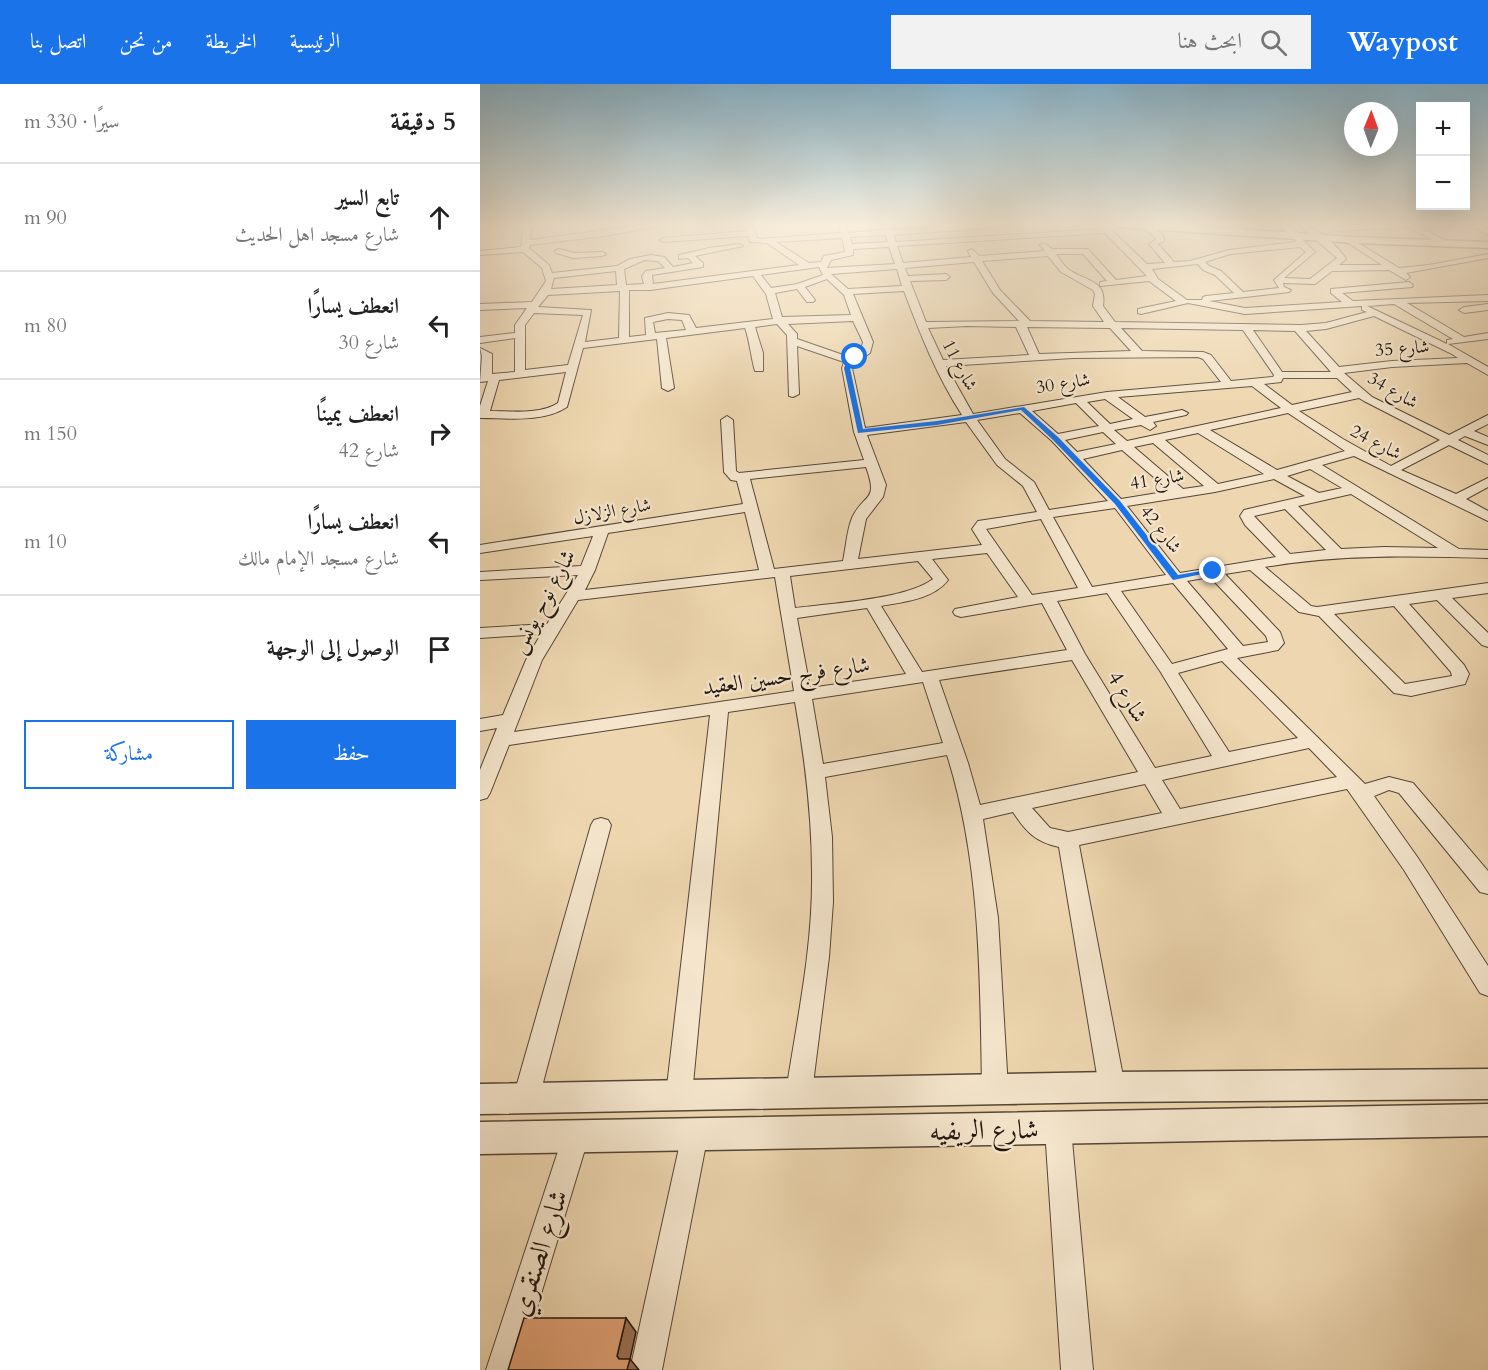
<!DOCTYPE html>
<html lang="ar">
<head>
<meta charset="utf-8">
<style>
	:root { --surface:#fff; --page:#f2f2f2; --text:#222; --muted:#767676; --line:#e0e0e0; --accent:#1a73e8 }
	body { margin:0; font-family:Cardo,Amiri,serif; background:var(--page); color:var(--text); direction:rtl }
	.controls { position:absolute; right:18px; top:18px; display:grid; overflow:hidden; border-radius:0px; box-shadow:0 6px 24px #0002 }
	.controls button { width:54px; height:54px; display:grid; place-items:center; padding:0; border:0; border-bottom:2px solid var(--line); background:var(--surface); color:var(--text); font:30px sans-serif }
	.compass { position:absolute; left:864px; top:18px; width:54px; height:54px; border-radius:50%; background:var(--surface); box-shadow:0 6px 24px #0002; rotate:1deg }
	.stop { position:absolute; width:18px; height:18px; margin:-14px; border:4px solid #1a73e8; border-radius:50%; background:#fff }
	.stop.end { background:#1a73e8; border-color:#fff; box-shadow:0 2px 6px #0008 }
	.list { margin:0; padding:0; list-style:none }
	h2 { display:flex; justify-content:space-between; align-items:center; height:78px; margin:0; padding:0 24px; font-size:26px }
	h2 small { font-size:20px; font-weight:400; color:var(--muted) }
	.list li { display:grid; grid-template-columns:39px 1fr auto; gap:18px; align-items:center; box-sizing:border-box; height:108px; padding:0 24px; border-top:2px solid var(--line) }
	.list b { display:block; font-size:22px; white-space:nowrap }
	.list p { margin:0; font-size:20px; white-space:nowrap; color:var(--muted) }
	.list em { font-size:20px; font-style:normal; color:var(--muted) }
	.actions { display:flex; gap:12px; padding:18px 24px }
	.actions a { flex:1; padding:14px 0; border:2px solid var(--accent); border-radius:0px; text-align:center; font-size:21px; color:var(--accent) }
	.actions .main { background:var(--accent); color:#fff }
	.icon { flex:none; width:33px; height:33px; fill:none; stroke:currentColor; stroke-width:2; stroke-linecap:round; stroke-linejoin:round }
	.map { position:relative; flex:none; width:1008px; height:1286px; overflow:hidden; direction:ltr }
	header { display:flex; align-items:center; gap:36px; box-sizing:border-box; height:84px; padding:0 30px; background:var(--accent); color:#fff }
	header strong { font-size:28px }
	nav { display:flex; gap:33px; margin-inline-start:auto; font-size:21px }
	.search { width:420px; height:54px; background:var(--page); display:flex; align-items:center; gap:15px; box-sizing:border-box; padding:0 21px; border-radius:0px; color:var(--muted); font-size:22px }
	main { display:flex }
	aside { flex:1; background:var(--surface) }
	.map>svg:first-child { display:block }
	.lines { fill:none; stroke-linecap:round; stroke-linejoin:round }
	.minor-casing { stroke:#544637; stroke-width:2 }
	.tertiary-casing { stroke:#544637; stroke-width:3 }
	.minor { fill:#f4e5cc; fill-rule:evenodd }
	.tertiary { fill:#f4e5cc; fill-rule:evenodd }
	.shaded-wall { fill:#9d7152; stroke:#21160f; stroke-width:1.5 }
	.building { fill:#e0a175; stroke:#21160f; stroke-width:1.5 }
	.route { fill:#1a73e8 }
	.labels { text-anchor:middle; stroke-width:4.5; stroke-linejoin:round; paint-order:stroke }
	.far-street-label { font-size:18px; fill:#21160f; stroke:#f4e5cc }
	.street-label { font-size:22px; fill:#21160f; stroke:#f4e5cc }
	.near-street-label { font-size:27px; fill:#21160f; stroke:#f4e5cc }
</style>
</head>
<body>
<header>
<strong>Waypost</strong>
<div class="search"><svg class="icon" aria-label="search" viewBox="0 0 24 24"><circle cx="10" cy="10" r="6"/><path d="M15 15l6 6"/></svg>ابحث هنا</div>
<nav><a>الرئيسية</a><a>الخريطة</a><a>من نحن</a><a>اتصل بنا</a></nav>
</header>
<main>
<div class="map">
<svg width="1008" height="1286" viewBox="0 0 1008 1286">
	<rect width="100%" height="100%" fill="#eed7b0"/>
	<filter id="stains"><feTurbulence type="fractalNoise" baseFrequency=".00333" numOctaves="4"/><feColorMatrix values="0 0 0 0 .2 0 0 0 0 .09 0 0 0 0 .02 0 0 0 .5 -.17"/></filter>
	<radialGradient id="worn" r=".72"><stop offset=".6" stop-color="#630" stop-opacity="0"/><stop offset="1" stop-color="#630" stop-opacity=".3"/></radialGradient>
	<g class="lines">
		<g class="minor-casing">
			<path id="minor" d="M0,140H25L0,144Z
				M44,140H52L50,156L170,140H189L125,152L50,161L49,164L69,181L72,189L137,182L150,175L171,171L184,173L193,183L213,179L208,174L199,175V171L229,164L259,160L263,162L215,172L223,179V183L172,191L173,200L319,181L287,159L270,158L268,152L184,158L180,156L184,154L267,147L265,140H273L277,154L280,155L361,149L358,140H366L368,149L404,146L402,140H410L412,146L499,140H541L537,142L413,151L416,158L621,145L616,140H625L667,180L685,179L669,160L676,155L665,144V140H671L684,153V157L678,160L694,178L710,177L749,166L816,158L815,155L797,140H806L821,151V154L835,168L804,194L830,195L857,174L818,140C834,140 858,162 866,175L859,181H902L867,158V154H870L919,184L949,181L1008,170V174L926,189L930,193L926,196L909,186L852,187L835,200L803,199L804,203L811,206L809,208L729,217L765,224L862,218L851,209V205L929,198L933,201L932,203L862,209L873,217L1008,211V217L927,219L984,253L1008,249V255L968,260L1008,283V291L987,279L912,283L864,289L892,313L969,351L1008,331V340L994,347L1008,353V361L985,352L978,356L1008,371V380L969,361L921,386L976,410L1008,394V403L986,415L1008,427V437L874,372L842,381L979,465L1008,466V474C933,472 859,470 785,483L831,522L837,523L1008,499V509L972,514L1008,549V563L1002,561L957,516L929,520L984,581L989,590L985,600L931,612L914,609L839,532L819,528L770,486L745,490L800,548L804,559L798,566L757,574L885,700L909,693L933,699L1008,787V810L1000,808L919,709L909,706L894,712L938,774L1008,882V912L1000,909L924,786L867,705L599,761L645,1003L641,1011L632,1015L623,1011L619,1003L579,763C556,758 546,748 533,728L503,735L518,834L528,1005L524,1014L515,1017L506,1014L502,1005C500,893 501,779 467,671L345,693L352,753L353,818L349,873L332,1008L328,1017L319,1020L310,1017L306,1008C317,936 333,863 332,790C332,732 325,675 315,618L248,628L212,1011L208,1020L199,1023L190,1020L186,1011L230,631L29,661L10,709L7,714L0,716V686L17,644L0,647V635L23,631L46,576L61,550L0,554V544L67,540L98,491L0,496V488L101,482L113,452L0,469V461L263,420L257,397L251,396L244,388L241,336L247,332L253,336L256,387L259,389L384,376L374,348L362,284L364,278L317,262L319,310L313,313L309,312L307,251L297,240L275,243L283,269V287H275C271,274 270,258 265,244L186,254L194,304L188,307L182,304L177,255L103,264L87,323C63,339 28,334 0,334V322L8,297L0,298L2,272L0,264L12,270V290L35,288V254L0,259V253L35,249V241L47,224L0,226V220L52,218L66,197L62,184L43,168L0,171V167L41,163ZM625,149L667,192L636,196L608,165H572L564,159L560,161L565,167L499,172L492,165L488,167L491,173L423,179L417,162ZM406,151L408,158L372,160L370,153ZM362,154L365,168L344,172L341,178L329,179L296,158ZM409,163L415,180L347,184L351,176L373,171V165ZM820,163L826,168L794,196L799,204L763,208L741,187L729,182L725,178L750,170ZM576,170H603L627,197L620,198V202L669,197L696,217L658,225V229L661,230L708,219L765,230L882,222V226L887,228L846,239L821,241L635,238L623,222C627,195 606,198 588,185C583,181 580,175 576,170ZM568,172L581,188L613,206L615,210L613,222L624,238L550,237L520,206L502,177ZM165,176L178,177L185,184L166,187L162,192L164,200L146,201L144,185ZM494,178L513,209L539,237L446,238L430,197L466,196L470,193L466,190L428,192L425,184ZM718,180L723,186L735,191L754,209L726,212L723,213L722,216H707L678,195L672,185ZM339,183L343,191L317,200L291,204L281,191ZM417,185L422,202L368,205L351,190ZM136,187L137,201L71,205L74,194ZM273,192L286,210L293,235L216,244L209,231L188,229L165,234L166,251L149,253V206H170ZM347,195L364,211L371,231L302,233L295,209L317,205L327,218H333L335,216L325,203ZM140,207L139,254L105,258L111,226L58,223L68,211ZM424,207C440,250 457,292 482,331L385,344L372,284L375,279L390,269L393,258L373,210ZM914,220L973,255L967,256V260L887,222ZM54,229L103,231L88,281L45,286V241ZM894,232L972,270L978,274L912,277L859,283L826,247L846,245ZM188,235L202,236L206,246L175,249L173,238ZM373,237L383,258L381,266L369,273L317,255V250L308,240ZM487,242L536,243L549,271L463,276L448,244ZM547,243L630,244L651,267L559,270ZM641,244L763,246L794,291L793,293L751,297L731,271L723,268L662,267ZM773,246L815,247L851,288H802ZM718,273L723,275L741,298L627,308L493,330L466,282L593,274ZM86,288L78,319C59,331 31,327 10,327L19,296ZM803,294H857L872,308L812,321L784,300L801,298ZM772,302L801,324L647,357L634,346L661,341L670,346L676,342L673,338L706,331L708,329L702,326L665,333L638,313ZM879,314L884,317L960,356L911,382L863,355L819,327ZM625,315L653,335L630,340L607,318ZM596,319L619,342L578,350L552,327ZM540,329L572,357L628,417L569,426L554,398L525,375L497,336ZM808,329L865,367L797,386L730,346ZM486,338L517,381L543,402L557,428L498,437L492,445L502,461L378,475L386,435L403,413L406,401L387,351ZM623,348L636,360L597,368L585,356ZM718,349L784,390L738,400L685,356ZM673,359L724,402L703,405L654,363ZM642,366L690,407L641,415L603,375ZM386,383C399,419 384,408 372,434C367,446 366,463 363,477L294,485L270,395ZM830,385L862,404L839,409L807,392ZM794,395L825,412L764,426L760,432L765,441L796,473L700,489L647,422L735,408ZM871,410L958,464L904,463L861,465L818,422ZM635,424L686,491L612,503L573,433ZM805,425L846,466L810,470L774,432ZM265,428L279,486L105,506L115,486L128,449ZM561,435L598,504L552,511L506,445ZM507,469L538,513L475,525L473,528L475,531L481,533L562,519L587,566L442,588L401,522C423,518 454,515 468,496L452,475ZM438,477L453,495C428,515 348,520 315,524L310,492ZM295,493L314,607L34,648L62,576L98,516ZM730,493L786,552L788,558L763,562L707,497ZM693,499L748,565L692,580L641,507ZM627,509L680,587L732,672L675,684L605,570L577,517ZM914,522L971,588L972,592L925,600L854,530ZM387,524L426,590L330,604L317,534ZM592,576L658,688L500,721L488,679L459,596ZM742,577L818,654L749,668L698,589ZM443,598L463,659L343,680L332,615ZM829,664L857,693L700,725L682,696ZM665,700L682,729L588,748L570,744L552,724Z
				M749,140H758L768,149L761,151Z
				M897,140H941L938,142L972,160L965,162L928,143L857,147L853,145L857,143Z
				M988,140H998L1008,146V151Z
				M79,165L94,169L122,168L126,170L122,172L93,174L76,169L75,167Z
				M1008,220V226L984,229L979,226L984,223Z
				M121,734L128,736L131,741L59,1014L55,1023L46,1026L37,1023L33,1014L111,741L114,736Z
				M578,1032L587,1036L591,1045L613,1286H581L565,1045L569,1036Z
				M215,1037L224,1041L228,1050L182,1286H150L202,1050L206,1041Z
				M96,1039L105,1043L109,1052L38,1286H6L83,1052L87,1043Z"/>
		</g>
		<g class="tertiary-casing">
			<path id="tertiary" d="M631,140H682L874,153L1008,158V164L874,159L636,143Z
				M1008,985V1015L632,1018L0,1030V1000L632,988Z
				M1008,1020V1052L0,1070V1038Z"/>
		</g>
		<use href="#minor" class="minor"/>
		<use href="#tertiary" class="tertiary"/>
	</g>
	<path class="shaded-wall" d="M146,1234L156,1248L150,1275L159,1286H147L137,1272Z"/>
	<path class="building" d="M44,1234H146L137,1272L139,1275H150L147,1286H28Z"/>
	<linearGradient id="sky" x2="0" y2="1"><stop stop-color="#89b6ce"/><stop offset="0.44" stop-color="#f7eddb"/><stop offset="1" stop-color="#f7eddb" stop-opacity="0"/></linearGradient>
	<rect width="1008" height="320" fill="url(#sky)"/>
	<path class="route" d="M373,272L378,273L373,277L370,284L383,345L457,337L544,323L578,353L640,417L698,491L733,485L737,487L693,496L635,420L573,356L541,326L457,341L378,349L364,284L368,275Z"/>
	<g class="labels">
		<g class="far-street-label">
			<text transform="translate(922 264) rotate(-4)" y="6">شارع 35</text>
			<text transform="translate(480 281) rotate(62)" y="6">شارع 11</text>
			<text transform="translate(583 299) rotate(-9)" y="6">شارع 30</text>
			<text transform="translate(913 306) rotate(30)" y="6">شارع 34</text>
			<text transform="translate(896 358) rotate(28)" y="6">شارع 24</text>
			<text transform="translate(677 395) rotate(-9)" y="6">شارع 41</text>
			<text transform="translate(132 427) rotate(-10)" y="6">شارع الزلازل</text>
			<text transform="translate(681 445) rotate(52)" y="6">شارع 42</text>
		</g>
		<g class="street-label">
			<text transform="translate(62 517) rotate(-62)" y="8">شارع نوح يونس</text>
			<text transform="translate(306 591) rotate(-8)" y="8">شارع فرج حسين العقيد</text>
			<text transform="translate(648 612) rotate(59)" y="8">شارع 4</text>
		</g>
		<g class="near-street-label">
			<text transform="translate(504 1046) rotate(-1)" y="9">شارع الريفيه</text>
			<text transform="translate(59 1169) rotate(-72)" y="9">شارع الصنقري</text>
		</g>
	</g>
	<rect width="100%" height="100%" filter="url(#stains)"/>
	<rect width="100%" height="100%" fill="url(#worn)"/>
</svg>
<div class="controls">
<button>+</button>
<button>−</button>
</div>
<svg class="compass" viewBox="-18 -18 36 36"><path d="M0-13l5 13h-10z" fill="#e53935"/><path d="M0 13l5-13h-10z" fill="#767676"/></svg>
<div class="stop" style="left:375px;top:273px"></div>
<div class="stop end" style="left:733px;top:487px"></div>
</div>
<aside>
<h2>5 دقيقة<small>سيرًا · 330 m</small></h2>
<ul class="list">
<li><svg class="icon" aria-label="ahead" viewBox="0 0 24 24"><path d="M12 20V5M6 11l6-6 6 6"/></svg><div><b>تابع السير</b><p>شارع مسجد اهل الحديث</p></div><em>90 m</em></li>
<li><svg class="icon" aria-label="left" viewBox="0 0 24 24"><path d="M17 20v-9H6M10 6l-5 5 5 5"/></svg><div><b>انعطف يسارًا</b><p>شارع 30</p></div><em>80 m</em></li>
<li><svg class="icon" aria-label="right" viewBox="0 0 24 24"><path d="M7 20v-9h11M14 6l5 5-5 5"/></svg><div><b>انعطف يمينًا</b><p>شارع 42</p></div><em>150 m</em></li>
<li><svg class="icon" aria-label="left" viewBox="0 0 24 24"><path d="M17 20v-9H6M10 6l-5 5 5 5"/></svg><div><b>انعطف يسارًا</b><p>شارع مسجد الإمام مالك</p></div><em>10 m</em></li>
<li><svg class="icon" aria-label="arrive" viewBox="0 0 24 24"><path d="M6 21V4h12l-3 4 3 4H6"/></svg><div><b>الوصول إلى الوجهة</b></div></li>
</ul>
<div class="actions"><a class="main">حفظ</a><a>مشاركة</a></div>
</aside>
</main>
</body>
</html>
